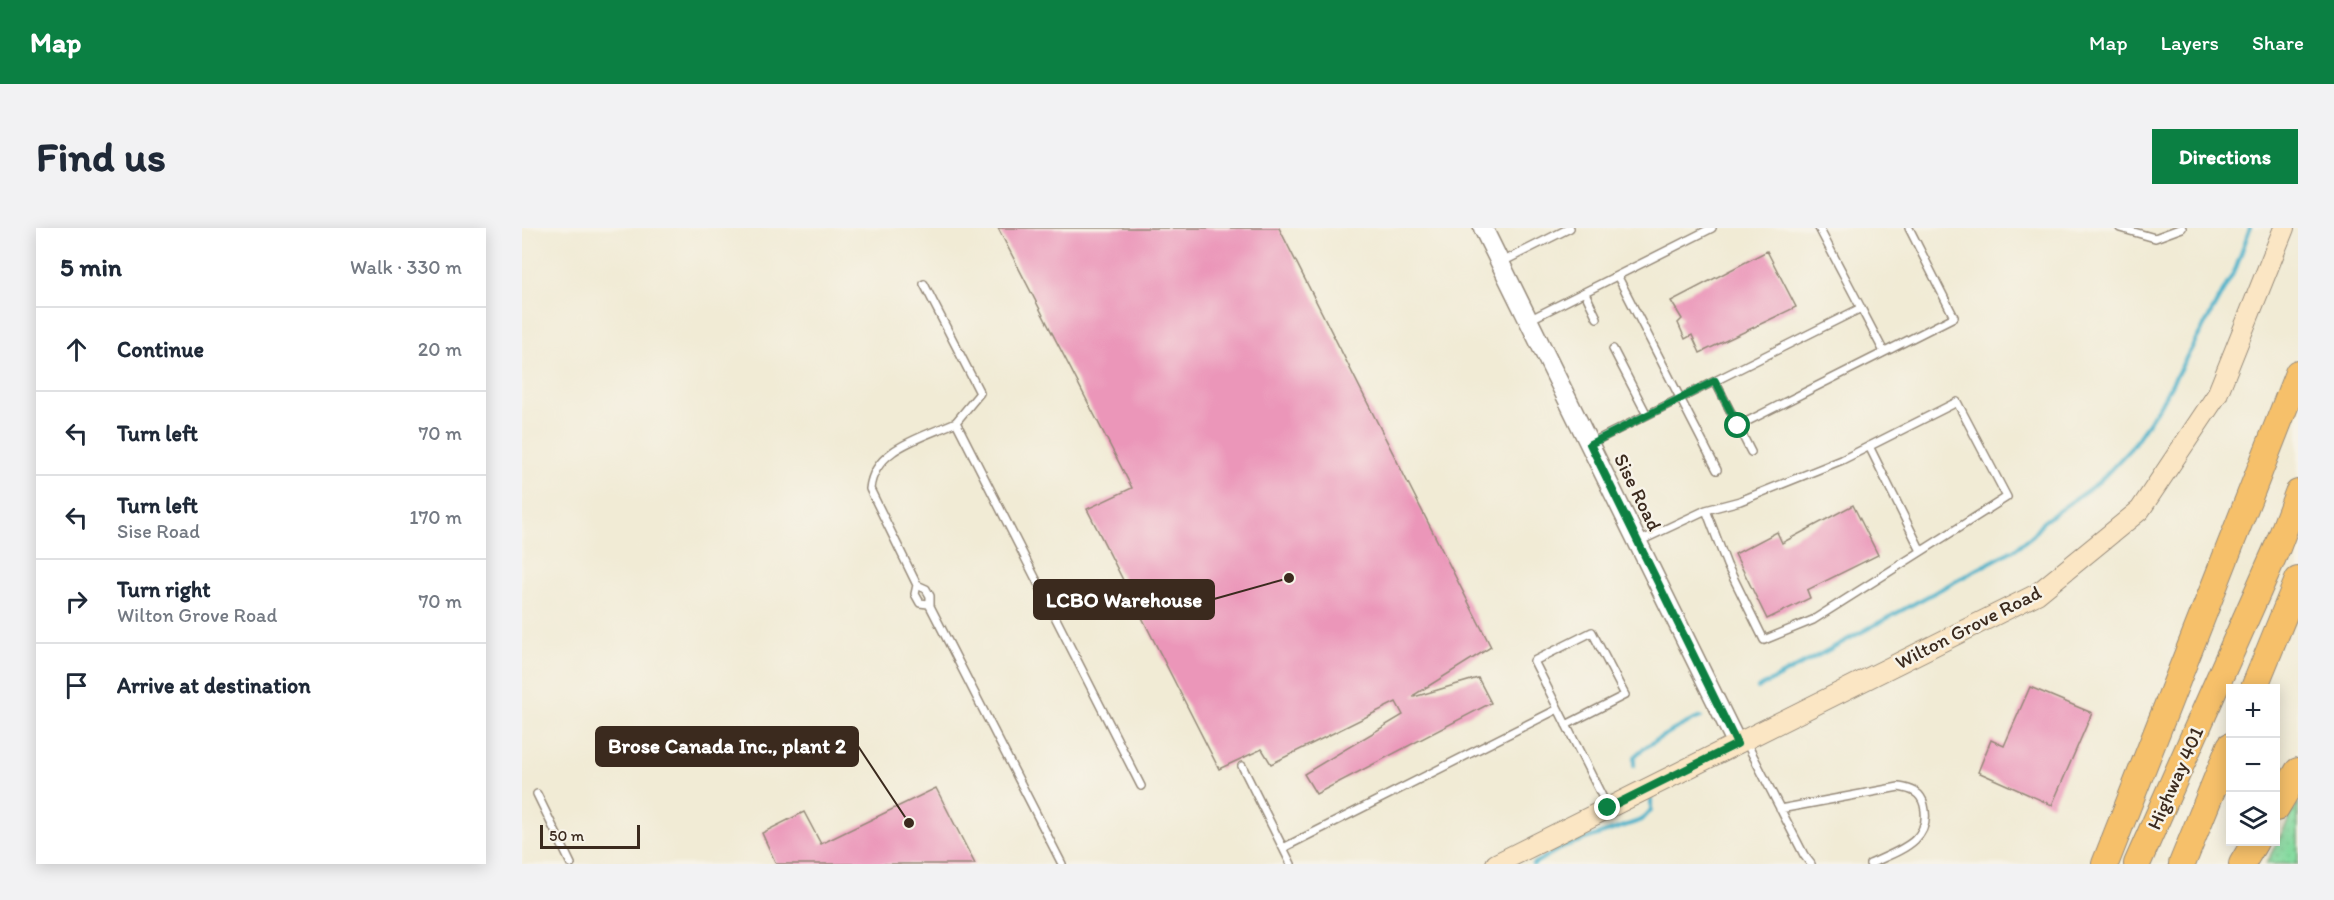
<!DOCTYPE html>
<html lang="en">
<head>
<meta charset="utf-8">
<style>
	:root { --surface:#fff; --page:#f2f2f3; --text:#1f2937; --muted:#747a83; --line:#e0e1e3; --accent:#0b8043 }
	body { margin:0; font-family:Itim,sans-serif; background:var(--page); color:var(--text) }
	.controls { position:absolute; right:18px; bottom:18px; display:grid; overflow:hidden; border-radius:0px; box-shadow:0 3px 15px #0003 }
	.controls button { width:54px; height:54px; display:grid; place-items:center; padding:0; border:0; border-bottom:2px solid var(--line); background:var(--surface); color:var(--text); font:30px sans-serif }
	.scale { position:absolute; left:18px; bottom:15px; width:100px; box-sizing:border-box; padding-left:6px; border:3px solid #3b2a1e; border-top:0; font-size:16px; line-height:21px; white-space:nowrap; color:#3b2a1e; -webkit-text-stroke:4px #f7f3e8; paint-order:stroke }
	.stop { position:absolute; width:18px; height:18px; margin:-14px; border:4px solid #0b8043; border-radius:50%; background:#fff }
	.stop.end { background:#0b8043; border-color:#fff; box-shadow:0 2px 6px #0008 }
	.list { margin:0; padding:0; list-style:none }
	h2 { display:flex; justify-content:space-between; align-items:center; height:78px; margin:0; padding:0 24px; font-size:26px }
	h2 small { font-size:20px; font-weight:400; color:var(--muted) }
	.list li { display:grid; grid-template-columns:39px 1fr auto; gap:18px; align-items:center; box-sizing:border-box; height:84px; padding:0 24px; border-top:2px solid var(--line) }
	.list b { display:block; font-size:22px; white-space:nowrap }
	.list p { margin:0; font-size:20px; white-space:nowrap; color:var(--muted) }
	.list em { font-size:20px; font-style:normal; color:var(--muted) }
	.icon { flex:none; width:33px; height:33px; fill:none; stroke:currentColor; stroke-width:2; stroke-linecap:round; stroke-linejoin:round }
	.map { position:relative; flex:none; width:1776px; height:636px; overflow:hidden; border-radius:0px }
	header { display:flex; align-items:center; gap:36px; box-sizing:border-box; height:84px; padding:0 30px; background:var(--accent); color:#fff }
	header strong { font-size:28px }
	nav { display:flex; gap:33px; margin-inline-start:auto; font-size:21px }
	.intro { display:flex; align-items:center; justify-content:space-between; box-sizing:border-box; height:144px; padding:0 36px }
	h1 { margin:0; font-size:42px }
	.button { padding:15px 27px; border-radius:0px; background:var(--accent); color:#fff; font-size:21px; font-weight:700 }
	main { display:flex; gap:36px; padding:0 36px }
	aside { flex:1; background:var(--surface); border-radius:0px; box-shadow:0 3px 15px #0003 }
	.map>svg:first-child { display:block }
	.grass { fill:url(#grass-dots); stroke:#60835f; stroke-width:1.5 }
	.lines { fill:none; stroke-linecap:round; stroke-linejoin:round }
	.stream { stroke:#4cb2ca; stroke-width:4 }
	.building { fill:#eb96b9 }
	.service-casing { stroke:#968a7a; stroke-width:10 }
	.tertiary-casing { stroke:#968a7a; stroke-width:21 }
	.secondary-casing { stroke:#968a7a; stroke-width:22 }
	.motorway-casing { stroke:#968a7a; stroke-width:28 }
	.service { stroke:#fff; stroke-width:7 }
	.tertiary { stroke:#fff; stroke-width:18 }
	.secondary { stroke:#fbe6c4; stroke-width:20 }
	.motorway { stroke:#f6c06b; stroke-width:26 }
	.route { stroke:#0b8043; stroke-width:8 }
	.labels { text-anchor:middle; stroke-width:5; stroke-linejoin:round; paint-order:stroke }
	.street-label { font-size:20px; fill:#3b2a1e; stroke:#f7f3e8 }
	.leader { fill:none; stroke:#3b2a1e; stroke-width:2 }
	.callout-dot { fill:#3b2a1e; stroke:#f7f3e8; stroke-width:2 }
	.callout { fill:#3b2a1e; stroke:#3b2a1e; stroke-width:2 }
	.callout-label { font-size:21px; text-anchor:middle; font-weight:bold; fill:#fff }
</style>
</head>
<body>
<header>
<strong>Map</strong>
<nav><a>Map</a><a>Layers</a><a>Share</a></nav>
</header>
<div class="intro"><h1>Find us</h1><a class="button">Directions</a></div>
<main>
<aside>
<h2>5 min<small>Walk · 330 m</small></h2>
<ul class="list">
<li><svg class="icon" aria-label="ahead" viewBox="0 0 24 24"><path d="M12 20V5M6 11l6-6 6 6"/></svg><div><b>Continue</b></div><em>20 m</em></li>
<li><svg class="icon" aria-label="left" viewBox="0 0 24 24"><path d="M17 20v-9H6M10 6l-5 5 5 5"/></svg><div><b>Turn left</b></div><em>70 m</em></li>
<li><svg class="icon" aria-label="left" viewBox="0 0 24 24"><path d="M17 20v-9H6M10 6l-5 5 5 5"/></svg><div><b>Turn left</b><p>Sise Road</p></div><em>170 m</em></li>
<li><svg class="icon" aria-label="right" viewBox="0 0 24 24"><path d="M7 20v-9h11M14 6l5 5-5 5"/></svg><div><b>Turn right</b><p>Wilton Grove Road</p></div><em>70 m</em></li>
<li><svg class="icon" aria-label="arrive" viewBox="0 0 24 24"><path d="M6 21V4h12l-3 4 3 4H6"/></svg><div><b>Arrive at destination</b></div></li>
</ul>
</aside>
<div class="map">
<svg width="1776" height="636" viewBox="0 0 1776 636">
	<defs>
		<pattern id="grass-dots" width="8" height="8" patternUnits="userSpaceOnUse" patternTransform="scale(1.5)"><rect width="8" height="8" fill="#86dca0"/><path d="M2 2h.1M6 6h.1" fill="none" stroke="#75bd89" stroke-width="1.8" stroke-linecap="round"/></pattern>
	</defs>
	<rect width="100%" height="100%" fill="#f7f3e8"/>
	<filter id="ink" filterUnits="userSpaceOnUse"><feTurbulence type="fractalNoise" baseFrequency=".0167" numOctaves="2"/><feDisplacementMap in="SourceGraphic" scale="12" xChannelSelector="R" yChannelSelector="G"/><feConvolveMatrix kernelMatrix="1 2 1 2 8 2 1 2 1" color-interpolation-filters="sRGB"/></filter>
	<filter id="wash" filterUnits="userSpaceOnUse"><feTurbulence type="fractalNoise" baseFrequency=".008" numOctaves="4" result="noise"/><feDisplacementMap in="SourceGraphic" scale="24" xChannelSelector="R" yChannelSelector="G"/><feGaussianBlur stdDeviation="1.35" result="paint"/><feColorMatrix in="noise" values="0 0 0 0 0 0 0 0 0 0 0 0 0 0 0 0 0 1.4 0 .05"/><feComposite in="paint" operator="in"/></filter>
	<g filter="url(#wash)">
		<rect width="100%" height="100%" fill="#f1ebd5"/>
		<path class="grass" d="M1776,574V636H1744Z"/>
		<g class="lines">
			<path class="stream" d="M1236,460L1493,321L1511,307L1521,294L1578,253L1609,220L1638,177L1714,40L1728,0
				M1112,537V529C1124,516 1161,496 1179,489
				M1011,636L1043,618L1120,592L1129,582V572"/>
		</g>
		<g id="blocks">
			<path class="building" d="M476,0H757L969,419L892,467V469L956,450L969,475L794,566L782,546L881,487L874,474L749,536L740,521L697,541L565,281L610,260Z
				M1245,23L1274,79L1178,125L1170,107L1163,111L1156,95L1160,91L1149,73Z
				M1331,277L1356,327L1285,362L1288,370L1245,391L1213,326L1255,304L1260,315Z
				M1508,459L1570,485L1530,577L1456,544L1469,512L1482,518Z
				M414,560L453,636H254L240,605L282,584L299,616Z"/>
		</g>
	</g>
	<g filter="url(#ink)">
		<use href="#blocks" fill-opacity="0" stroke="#968a7a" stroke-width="1.5"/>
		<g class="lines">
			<g class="service-casing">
				<path id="service" d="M1598,0L1633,10L1660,0
					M980,34L1048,0
					M1096,49L1195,242
					M402,56L458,165L434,194
					M1063,65L1075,90
					M1339,80L1362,124
					M1007,92L1190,0
					M1091,121L1125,187
					M1193,153L1229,224
					M1216,198L1432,89L1387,0
					M1067,216L1339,80L1297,0
					M1347,218L1399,323
					M1116,314L1184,282L1218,273L1320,232L1435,174L1485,269L1291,392L1242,412L1205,337L1184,282
					M395,357L404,361L408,368V378L540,636
					M406,376L398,375L393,366L395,357L348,261C352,220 400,210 434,194L619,558
					M1044,497L1103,467L1070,404L1012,433L1085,578
					M1224,514L1282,627L1289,636
					M720,538L761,620
					M15,566L49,636
					M1258,581L1377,559C1389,561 1399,564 1402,577C1411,614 1375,623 1348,636
					M769,636L761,620L1036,481"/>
			</g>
			<g class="tertiary-casing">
				<path id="tertiary" d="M961,0L1215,516"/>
			</g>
			<g class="secondary-casing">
				<path id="secondary" d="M974,636L1515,366L1618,282L1695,167L1762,0"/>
			</g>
			<g class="motorway-casing">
				<path id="motorway" d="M1732,460L1776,352
					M1754,580L1776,543
					M1583,636L1776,145
					M1615,636L1755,320L1776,265
					M1660,636L1708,518
					M1720,636L1733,614"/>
			</g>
			<use href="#service" class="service"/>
			<use href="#tertiary" class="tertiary"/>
			<use href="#secondary" class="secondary"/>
			<use href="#motorway" class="motorway"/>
		</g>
	</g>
	<g class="lines" filter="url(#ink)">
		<path class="route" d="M1086,580L1215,516L1068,216L1193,153L1216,198"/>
	</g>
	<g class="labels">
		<g class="street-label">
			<text transform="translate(1116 264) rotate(64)" y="7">Sise Road</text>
			<text transform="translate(1446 399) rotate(-27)" y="7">Wilton Grove Road</text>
			<text transform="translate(1653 550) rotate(-66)" y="7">Highway 401</text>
		</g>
	</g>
	<path class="leader" d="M767 350L692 371M387 595L336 518"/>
	<g class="callout-dot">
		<circle cx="767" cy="350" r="6"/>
		<circle cx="387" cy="595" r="6"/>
	</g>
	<g class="callout">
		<rect x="512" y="352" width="180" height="39" rx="6"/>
		<rect x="74" y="499" width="262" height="39" rx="6"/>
	</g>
	<g class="callout-label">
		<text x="602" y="379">LCBO Warehouse</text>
		<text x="205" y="525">Brose Canada Inc., plant 2</text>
	</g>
</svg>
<div class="controls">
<button>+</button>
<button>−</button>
<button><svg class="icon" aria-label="layers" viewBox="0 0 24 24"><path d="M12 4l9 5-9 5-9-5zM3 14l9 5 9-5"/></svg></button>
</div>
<div class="scale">50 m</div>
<div class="stop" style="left:1216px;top:198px"></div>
<div class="stop end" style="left:1086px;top:580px"></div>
</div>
</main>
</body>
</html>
